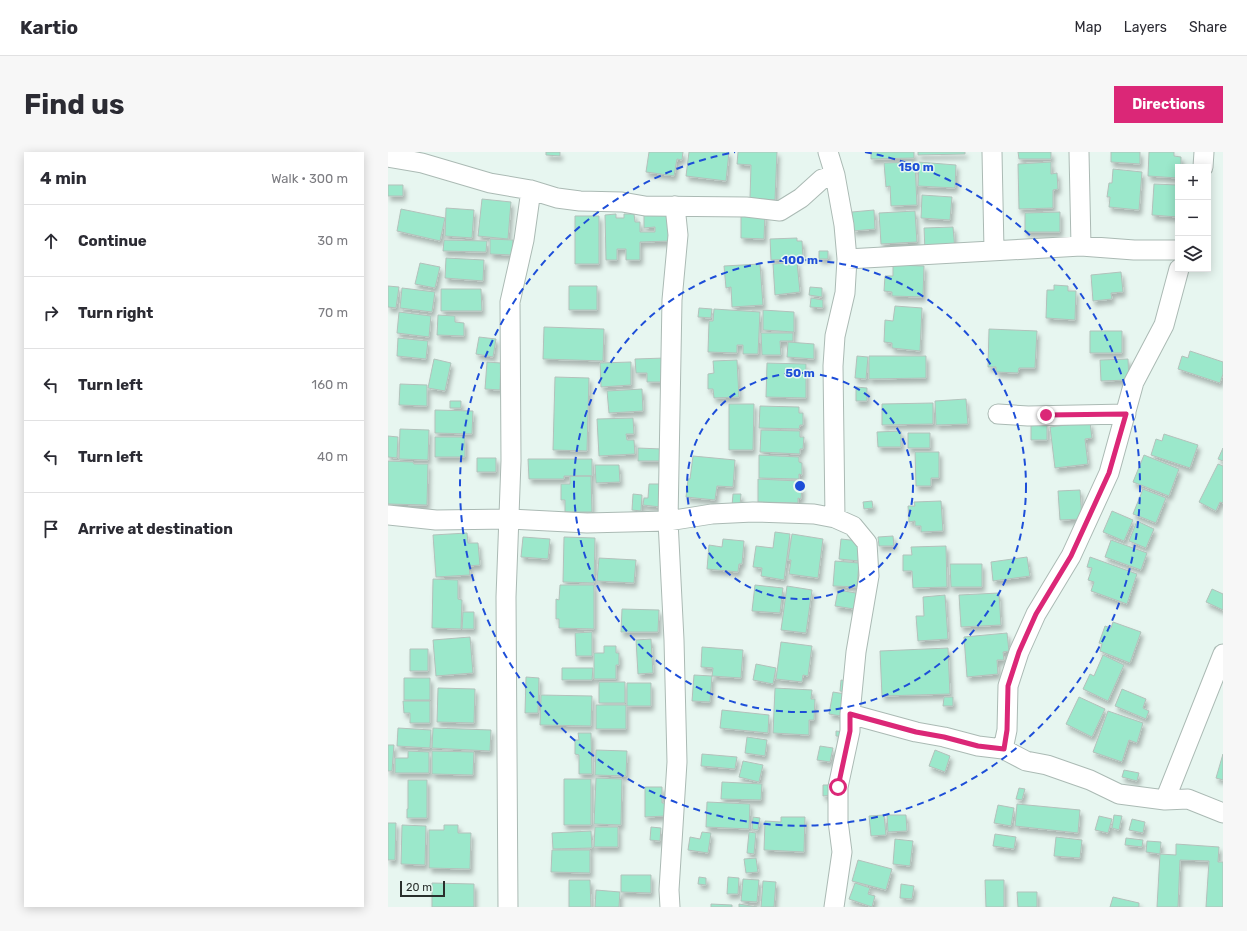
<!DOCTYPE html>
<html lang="en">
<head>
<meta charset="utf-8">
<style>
	:root { --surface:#fff; --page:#f7f7f7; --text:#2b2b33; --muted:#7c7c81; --line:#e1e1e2; --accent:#db2777 }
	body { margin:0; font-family:Rubik,sans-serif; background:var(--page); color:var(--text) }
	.controls { position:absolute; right:12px; top:12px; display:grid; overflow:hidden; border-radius:0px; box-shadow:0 2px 10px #0003 }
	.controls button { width:36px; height:36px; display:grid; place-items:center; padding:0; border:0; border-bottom:1px solid var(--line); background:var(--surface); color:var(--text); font:20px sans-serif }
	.scale { position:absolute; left:12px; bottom:10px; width:45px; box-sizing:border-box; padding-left:4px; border:2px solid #292f2c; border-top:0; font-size:11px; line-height:14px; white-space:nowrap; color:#292f2c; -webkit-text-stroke:3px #e7f6f0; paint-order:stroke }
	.stop { position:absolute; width:12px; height:12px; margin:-9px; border:3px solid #db2777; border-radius:50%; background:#fff }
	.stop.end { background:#db2777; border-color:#fff; box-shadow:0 1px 4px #0008 }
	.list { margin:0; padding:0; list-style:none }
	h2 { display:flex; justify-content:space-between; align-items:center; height:52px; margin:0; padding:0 16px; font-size:17px }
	h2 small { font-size:13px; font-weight:400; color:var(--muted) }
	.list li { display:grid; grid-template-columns:26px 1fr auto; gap:12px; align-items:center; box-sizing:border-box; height:72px; padding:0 16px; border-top:1px solid var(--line) }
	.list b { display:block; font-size:15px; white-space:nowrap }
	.list em { font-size:13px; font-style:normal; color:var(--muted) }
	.icon { flex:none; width:22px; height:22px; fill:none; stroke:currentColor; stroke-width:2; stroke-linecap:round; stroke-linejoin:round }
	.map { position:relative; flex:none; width:835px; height:755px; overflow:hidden; border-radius:0px }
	header { display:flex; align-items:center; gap:24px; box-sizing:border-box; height:56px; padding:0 20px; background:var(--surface); border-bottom:1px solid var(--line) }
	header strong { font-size:19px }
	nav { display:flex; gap:22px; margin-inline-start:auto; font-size:14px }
	.intro { display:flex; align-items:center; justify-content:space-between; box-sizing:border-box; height:96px; padding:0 24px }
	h1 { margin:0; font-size:28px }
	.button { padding:10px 18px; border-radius:0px; background:var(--accent); color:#fff; font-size:14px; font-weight:700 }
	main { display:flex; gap:24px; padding:0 24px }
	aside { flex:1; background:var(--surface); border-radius:0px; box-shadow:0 2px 10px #0003 }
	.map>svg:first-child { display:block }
	.building { fill:#9be8cb; stroke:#b3c1bb; filter:url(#shadow) }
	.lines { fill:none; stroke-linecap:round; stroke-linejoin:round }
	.minor-casing { stroke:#abbab4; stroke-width:21 }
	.minor { stroke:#fff; stroke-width:19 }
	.route { stroke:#db2777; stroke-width:5 }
	.ring { fill:none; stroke:#1d4ed8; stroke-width:2; stroke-dasharray:7 5 }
	.centre { fill:#1d4ed8; stroke:#e7f6f0; stroke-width:2 }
	.ring-label { font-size:12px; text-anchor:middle; font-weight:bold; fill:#1d4ed8; stroke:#e7f6f0; stroke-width:3; stroke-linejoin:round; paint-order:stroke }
</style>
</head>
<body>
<header>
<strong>Kartio</strong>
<nav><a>Map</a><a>Layers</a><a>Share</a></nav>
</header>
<div class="intro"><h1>Find us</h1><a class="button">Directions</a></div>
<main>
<aside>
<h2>4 min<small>Walk · 300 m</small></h2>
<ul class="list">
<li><svg class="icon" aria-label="ahead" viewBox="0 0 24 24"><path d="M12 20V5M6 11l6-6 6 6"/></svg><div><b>Continue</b></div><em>30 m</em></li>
<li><svg class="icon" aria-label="right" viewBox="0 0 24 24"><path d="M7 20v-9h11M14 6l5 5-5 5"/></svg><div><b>Turn right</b></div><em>70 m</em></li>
<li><svg class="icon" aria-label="left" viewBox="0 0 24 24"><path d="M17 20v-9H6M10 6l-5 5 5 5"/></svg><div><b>Turn left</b></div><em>160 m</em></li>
<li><svg class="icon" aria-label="left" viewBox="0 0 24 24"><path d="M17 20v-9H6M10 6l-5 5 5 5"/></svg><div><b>Turn left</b></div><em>40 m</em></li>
<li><svg class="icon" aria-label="arrive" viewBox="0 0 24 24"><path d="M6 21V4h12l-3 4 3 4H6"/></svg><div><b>Arrive at destination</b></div></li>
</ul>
</aside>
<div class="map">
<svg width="835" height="755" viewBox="0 0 835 755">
	<defs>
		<filter id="shadow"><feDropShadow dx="2.5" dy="4.5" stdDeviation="2" flood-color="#0004"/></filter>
	</defs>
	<rect width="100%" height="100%" fill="#e7f6f0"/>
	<path class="building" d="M158,0H172V4L158,3Z
		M261,0H295L294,8L289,7L286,24L258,20Z
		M301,0H341L338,29L298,24Z
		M350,0H389L387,48L362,46L363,13L349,12Z
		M483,0H526V6L483,7Z
		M530,0H577V2L530,3Z
		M630,0H663V7H631Z
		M723,0H752V12L723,10Z
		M761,0H786V4L793,5V15H790V26L760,24Z
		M527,10L529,53L503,54L502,34L498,35L496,11Z
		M531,10L568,13L567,36L530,34Z
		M663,10V22L669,21L670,37L665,38V56L631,57L630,12Z
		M725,17L754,20L751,58L721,55L722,45H719L721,31H724Z
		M766,32L790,33V65L764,63Z
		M0,33H15V44H0Z
		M534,43L564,45L562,68L533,66Z
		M94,47L123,50L120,87L90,84Z
		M58,56L86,58L84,86L57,84Z
		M13,57L57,66L52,89L9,79Z
		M486,58L487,77L465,79L464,60Z
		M527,59L529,90L493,92L491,61Z
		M672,60V80H637V61Z
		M256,61H283V89L252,90V108H238V97H229V108H218L217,63L228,62V66H236V62H246L247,70H252V80H267V75L256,76Z
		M353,61L377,62L376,87L353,86Z
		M187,64H211V112H187Z
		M565,75L567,98L537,99L536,76Z
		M409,86V89H414L415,105H408V107L383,108L382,87Z
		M102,87L125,88L124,103L102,102Z
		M56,88L99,89L98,100L55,99Z
		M431,99H440V107H431Z
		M58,106L96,108L95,129L57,126Z
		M409,110L412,140L387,143L385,112Z
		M32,111L52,115L47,136L27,132Z
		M372,112L375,153L344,155L343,135L338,136L336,114Z
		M505,113L536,114L535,145L504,144V140L496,139L497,124H505Z
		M733,120L735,140L723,141L724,147L705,149L703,123Z
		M666,133L680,134V139H688L687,168L658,166L659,138H666Z
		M0,134L11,135L8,156L0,155Z
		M181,134H209V158H181Z
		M422,135L434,136V145L421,143Z
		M14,136L47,140L44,160L12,156Z
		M53,137H93L94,159H53Z
		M423,146L435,148V156L422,155Z
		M507,154L534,156L532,199L504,196V191L496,190L497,168L505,169Z
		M311,156L324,157L323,166L310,165Z
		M326,157L372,160L370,202H355V193H349V201L320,200L321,169H325Z
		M375,158L406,160V180L375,178Z
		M11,160L43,164L41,185L9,181Z
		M50,163L67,164V170L76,171V184L49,183Z
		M156,175L216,177L215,209L155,207Z
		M601,177L649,179L647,216H631L630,221L608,220V215H600Z
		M702,179H734V201H702Z
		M373,181H405V189H392L393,203H374Z
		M91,185L108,187L105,205L88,202Z
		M10,186L40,189L38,207L9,204Z
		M400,190L426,192V207L399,205Z
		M802,199L835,210V222L832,231L790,217L794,204L800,206Z
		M469,204L480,205L478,227L467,226Z
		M481,204H538V226L481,227Z
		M277,206V230H259V221H248L247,207Z
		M46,207L63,211L57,239L40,236Z
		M740,207L741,228L713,229L712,208Z
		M349,208L351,245L326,246L325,237H320V222L326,221L325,209Z
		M99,210L113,211L112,238L97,237Z
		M243,210V233L213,235L212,211Z
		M379,211L418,212V246L378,245Z
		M167,225L201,226L199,299L165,298Z
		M12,232L39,233V254L11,253Z
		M468,235L479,236V249H468Z
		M254,237L255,259L221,261L219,239Z
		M578,247L580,272L548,273L547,249Z
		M62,249H73V256H62Z
		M545,251V272L494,273V252Z
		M341,252H366L365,298H341Z
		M372,254L411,255V261H415V273H412L411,277L371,276Z
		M47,258L85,259L84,282L47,281Z
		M245,266L246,282H238L239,288H246L247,302L211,304L209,267Z
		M702,270L704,286L697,287L700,312L667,316L662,275Z
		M643,271H659V288H643Z
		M12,277L41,278L40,308L11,307Z
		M373,278L412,279V285H416L415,297H412V302L372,300Z
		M513,279V295H490L489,280Z
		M520,281H542V296H520Z
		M776,282L810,293L802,316L763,303L768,287L774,289Z
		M0,284L10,285L9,306L0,305Z
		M47,285H77V305H47Z
		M250,296L274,297V309H250Z
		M835,296V309L830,307Z
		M527,300H551V326H543V334H528Z
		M371,303L411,305V310L414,311V323L411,322V327L371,326Z
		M756,303L791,317L781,344L745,330Z
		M305,304L347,308L345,335L329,334L327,348L298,345L300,327H302Z
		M89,306H108V320H89Z
		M140,307H204V324H176V327H141Z
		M0,309L25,310L26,312H40L39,353L0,352Z
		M830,312L835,314V351L832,350L828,359L811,350Z
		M207,313H231L232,330L208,331Z
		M182,324H203L204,360H177V348H173V332H182Z
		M370,327L410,329V334L414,335L413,347L410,346V351L370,350Z
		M261,332H273L272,355L255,353L256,346H260Z
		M755,337L778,346L768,371L745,362Z
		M692,338L694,367L672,368L670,339Z
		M245,342L254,343L253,359L244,358Z
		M345,342H353L352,354H344Z
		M484,349L485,356L476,357L475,350Z
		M553,349L555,379L533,380V374H527V369L521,370L520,354H527L526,350Z
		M724,359L745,368L736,389L715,380Z
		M749,369L766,377L758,396L741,389Z
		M387,380L402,382L396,428L373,424L374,416L365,415L368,394L385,396Z
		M79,381L80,391H90L92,413L81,414L82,423L48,425L45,383Z
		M404,382L435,387L430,426L401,422L403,408H400Z
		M505,384L506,394H491L490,385Z
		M135,385L162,387L160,407L133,405Z
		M176,385L207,386L206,431L175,430Z
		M335,387L356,389L354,412H351L350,420L319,417L321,393L334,395Z
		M453,387L472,389L471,409L451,407Z
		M723,388L759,401L753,418L717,405Z
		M558,394L559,435L525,436L524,419H515V403H524L523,395Z
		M639,405L642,424L605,429L603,410Z
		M702,405L749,422L739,452L703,439L706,430L700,428L704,416L699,415Z
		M211,406L248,408L246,431L209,429Z
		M447,409L471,411L469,435L445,434Z
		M562,412H594V435H563Z
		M45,427L70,428V447L74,448L73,477L44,476Z
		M172,433H206V477L171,476V467H168V447L171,448Z
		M367,433L395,436L392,461L364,459Z
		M399,434L424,438L418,481L393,478Z
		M824,437L835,442V458L818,450Z
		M450,438L468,441L466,457L447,454Z
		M611,441L613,473L573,475L571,443Z
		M557,443L560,487L530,489L528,464H536L535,445Z
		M234,457L271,458L270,480H233Z
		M75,460H86V477H74Z
		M725,470L753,480L742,511L712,499L714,492L711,491L717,474L723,476Z
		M204,480V504H188L187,481Z
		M619,481L621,499L615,500L616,508H609L610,522L579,525L576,485Z
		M82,485L85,521L48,524L45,488Z
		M263,487L265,521L250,522L248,488Z
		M393,490L424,494L420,524L415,523L414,530L388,527Z
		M216,494H228V501H231V513H228V527H206V501H216Z
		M314,495L355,498L353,526L324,524L325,516L313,515Z
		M560,496L562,542L494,544L492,499Z
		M22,497H40V519H22Z
		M715,503L736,513L720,549L695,537L702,522L706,524Z
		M368,512L388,516L385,532L365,528Z
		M174,516H205L204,528H174Z
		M306,523L324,524L322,550L304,549Z
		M138,525L151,526L150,561H137Z
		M16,526H42V548H16Z
		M453,528L459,529L458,540L452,539Z
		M211,530H237V551H211Z
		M239,531H263V554H239Z
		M50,536L87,537L86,571L49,570Z
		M387,536L424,538L423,547H427L426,568H421V583L385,581Z
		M734,537L758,547L755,556L761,559L758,567L727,554Z
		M445,540L457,542L453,564L441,562Z
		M153,543L204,544L203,574L152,573Z
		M556,545H565V554H555Z
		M691,545L717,557L704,585L678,572Z
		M15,549H42V571H22V561H16Z
		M208,553H238V577H208Z
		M334,558L381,563L380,581L332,576Z
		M720,559L755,571L749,591L741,588L734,610L705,600Z
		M10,576L43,578L42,596L9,594Z
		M45,576L103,578L102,599L44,596Z
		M448,579L457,580V585L448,584Z
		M190,581H203L204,622H191V603L187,602V588H191Z
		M359,585L379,588L377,604L357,601Z
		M0,593H6L4,619H0Z
		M432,594L445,596L442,610L429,608Z
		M208,598L239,599L238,624L207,623Z
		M547,598L562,604L557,620L541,614Z
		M20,599L41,600V621H7V606H20Z
		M44,599L86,600L85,623L44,622Z
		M314,602L349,605L347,617L313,614Z
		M835,602V628L828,626Z
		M355,609L375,613L371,630L351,625Z
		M736,618L751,621L749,629L734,625Z
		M208,626L234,627L233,673L206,672Z
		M176,627H203V673H176Z
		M20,628H39V666H19V657H20Z
		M334,630L374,632L373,648L333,647Z
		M435,633H444L445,643L435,644Z
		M257,635H274V651H278V664L257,665Z
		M631,636L637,637L634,648L628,647Z
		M319,650L362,652L361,677L318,675Z
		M629,652L692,658L690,681L627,674Z
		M610,653L626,656L623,674L606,671Z
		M496,663L498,683L483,684L481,664Z
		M499,663H518L519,679L500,680Z
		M726,663L734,664L731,678L724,676Z
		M711,664L724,667L720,681L707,678Z
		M365,665L372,666L370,678L364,677Z
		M393,665H417L416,700L376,698L377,669L393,670Z
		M744,667L757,670L755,681L741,678Z
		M0,671H8L7,708H0Z
		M14,673L38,674L37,713L13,712Z
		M56,673H70V681H83L82,717L41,716V678H56Z
		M207,675H230V695H206Z
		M263,675L273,676L272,689L262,688Z
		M203,679L204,696L165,697L164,681Z
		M314,680L323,681L320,701L300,698L302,685L312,687Z
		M361,680L368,681L366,702L359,701Z
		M607,682L628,685L626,697L605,694Z
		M668,685L694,688L692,706L666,704Z
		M738,686L755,688L754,695L737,693Z
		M507,687L525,689L522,714L505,712Z
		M759,689L773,690L772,702L758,700Z
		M788,692L831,695L830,710H835V755H818L821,709L792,708L790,755H769L772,702L788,703Z
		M164,698H202V721L163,720Z
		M368,706L370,720L358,721L356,707Z
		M470,708L504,717L498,738L464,729Z
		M233,723H263V741L233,740Z
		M311,725L318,726V733L310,732Z
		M340,725L351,726L350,742H339Z
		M355,727L371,728L369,750L353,749Z
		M181,728H202L203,755H181Z
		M597,728H616V755H598Z
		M375,729L388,730L386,755H373Z
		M44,731L86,732V755H44Z
		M467,731L482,736L480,742L487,744L484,755L461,747Z
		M513,732L526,734L524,747L512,746Z
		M208,738L232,740L231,755H207Z
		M629,740H649V755H630Z
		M725,745L751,751V755H722Z
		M323,752L344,753V755H323Z
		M351,752L369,755H351Z"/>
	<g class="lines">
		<g class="minor-casing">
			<path id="minor" d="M440,0L447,23L456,73L459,107L457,141L447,184L445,214L447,366
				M604,0L606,98
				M691,0L693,94
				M0,5L34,11L102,31L143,38L169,46L192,49L234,50L257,54L358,55L392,59L413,46L434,27L447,23
				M815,15L816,0
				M459,107L693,94L746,98H790
				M610,262L640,264L738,262
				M0,363L48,368L122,367L199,371L280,369L324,362L365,360L426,362L447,366L465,374L479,391L481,424L468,500L462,562L528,580L556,585L590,594L615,597L638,609L659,613L679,620L702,628L731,642L777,648L800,647L835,661
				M615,597L619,578L620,534L631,500L648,462L683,404L721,321L746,230L776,173L791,117
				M777,648L835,502
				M120,755L118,445L123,309L122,150L136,88L143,38
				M282,755L281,738L289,610L286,488L280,369L284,148L290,83L287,54
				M446,755L454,700L450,669V635L462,579V562"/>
		</g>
		<use href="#minor" class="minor"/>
	</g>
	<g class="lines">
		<path class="route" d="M450,635L462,579V562L528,580L556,585L590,594L616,597L619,578L620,534L631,500L648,462L683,404L721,321L738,262L658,263"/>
	</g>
	<g class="ring">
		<circle cx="412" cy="334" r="113"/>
		<circle cx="412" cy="334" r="226"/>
		<path d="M477 0A340 340 0 1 1 347 0"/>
	</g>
	<circle cx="412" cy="334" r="6" class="centre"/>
	<g class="ring-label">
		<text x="528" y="19">150 m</text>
		<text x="412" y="112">100 m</text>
		<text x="412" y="225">50 m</text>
	</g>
</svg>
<div class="controls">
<button>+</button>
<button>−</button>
<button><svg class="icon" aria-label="layers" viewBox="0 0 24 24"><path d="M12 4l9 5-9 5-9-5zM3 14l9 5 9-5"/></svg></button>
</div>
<div class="scale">20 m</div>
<div class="stop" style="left:450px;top:635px"></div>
<div class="stop end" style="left:658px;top:263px"></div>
</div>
</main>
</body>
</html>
